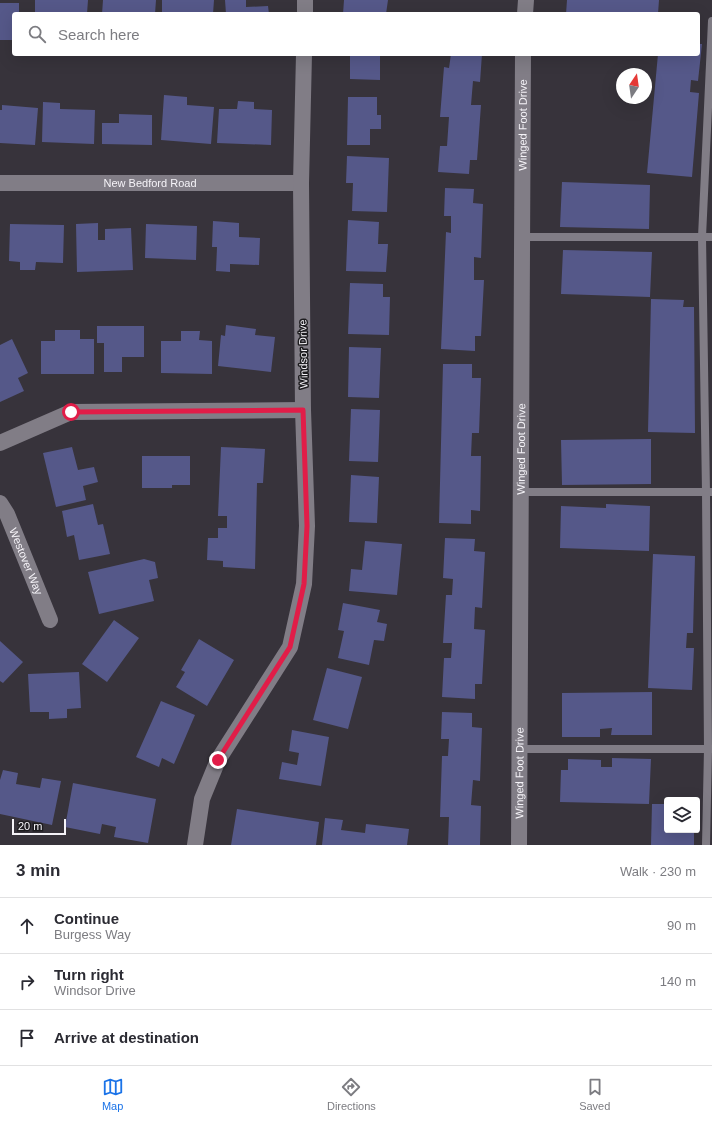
<!DOCTYPE html>
<html lang="en">
<head>
<meta charset="utf-8">
<style>
	:root { --surface:#fff; --page:#f7f7f7; --text:#2b2b33; --muted:#7c7c81; --line:#e1e1e2; --accent:#1a73e8 }
	body { margin:0; font-family:Helvetica,sans-serif; background:var(--page); color:var(--text) }
	.controls { position:absolute; right:12px; bottom:12px; display:grid; overflow:hidden; border-radius:4px; box-shadow:0 4px 16px #0002 }
	.controls button { width:36px; height:36px; display:grid; place-items:center; padding:0; border:0; border-bottom:1px solid var(--line); background:var(--surface); color:var(--text); font:20px sans-serif }
	.compass { position:absolute; left:616px; top:68px; width:36px; height:36px; border-radius:50%; background:var(--surface); box-shadow:0 4px 16px #0002; rotate:13deg }
	.scale { position:absolute; left:12px; bottom:10px; width:54px; box-sizing:border-box; padding-left:4px; border:2px solid #f5f3f8; border-top:0; font-size:11px; line-height:14px; white-space:nowrap; color:#f5f3f8; -webkit-text-stroke:3px #1d1c1f; paint-order:stroke }
	.stop { position:absolute; width:12px; height:12px; margin:-9px; border:3px solid #e11d48; border-radius:50%; background:#fff }
	.stop.end { background:#e11d48; border-color:#fff; box-shadow:0 1px 4px #0008 }
	.list { margin:0; padding:0; list-style:none }
	h2 { display:flex; justify-content:space-between; align-items:center; height:52px; margin:0; padding:0 16px; font-size:17px }
	h2 small { font-size:13px; font-weight:400; color:var(--muted) }
	.list li { display:grid; grid-template-columns:26px 1fr auto; gap:12px; align-items:center; box-sizing:border-box; height:56px; padding:0 16px; border-top:1px solid var(--line) }
	.list b { display:block; font-size:15px; white-space:nowrap }
	.list p { margin:0; font-size:13px; white-space:nowrap; color:var(--muted) }
	.list em { font-size:13px; font-style:normal; color:var(--muted) }
	.icon { flex:none; width:22px; height:22px; fill:none; stroke:currentColor; stroke-width:2; stroke-linecap:round; stroke-linejoin:round }
	.map { position:relative; flex:none; width:712px; height:845px; overflow:hidden }
	.search { position:absolute; background:var(--surface); box-shadow:0 4px 16px #0002; left:12px; right:12px; top:12px; height:44px; display:flex; align-items:center; gap:10px; box-sizing:border-box; padding:0 14px; border-radius:4px; color:var(--muted); font-size:15px }
	.sheet { height:220px; background:var(--surface) }
	nav { display:flex; justify-content:space-around; align-items:center; box-sizing:border-box; height:56px; border-top:1px solid var(--line); background:var(--surface); font-size:11px; color:var(--muted) }
	nav a { display:grid; justify-items:center; gap:2px }
	nav .on { color:var(--accent) }
	.map>svg:first-child { display:block }
	.building { fill:#555889 }
	.lines { fill:none; stroke-linecap:round; stroke-linejoin:round }
	.lane { stroke:#817d86; stroke-width:8 }
	.street { stroke:#817d86; stroke-width:16 }
	.route { stroke:#e11d48; stroke-width:5 }
	.labels { text-anchor:middle; stroke-width:3; stroke-linejoin:round; paint-order:stroke }
	.street-label { font-size:11px; fill:#f5f3f8; stroke:#1d1c1f }
</style>
</head>
<body>
<div class="map">
<svg width="712" height="845" viewBox="0 0 712 845">
	<rect width="100%" height="100%" fill="#37333b"/>
	<path class="building" d="M35,0H88L87,14H35Z
		M103,0H156L155,14H102Z
		M162,0H214L213,14H162Z
		M225,0H246V7L268,6L269,14H226Z
		M344,0H388L386,14H343Z
		M567,0H659L658,14H566Z
		M0,3H19V14H14V40H0Z
		M698,44H702L698,81L691,80L690,92L699,93L692,177L647,173L658,54H698Z
		M350,54H380V80L350,79Z
		M451,54H482L480,82L473,81L471,105H481L477,160H470L469,174L438,172L440,146H447L449,117H440L444,67L449,68Z
		M164,95L187,97V105L214,107L211,144L161,140Z
		M348,97H377V115H381V129H370V145H347Z
		M238,101L254,102V109L272,110L271,145L217,143L219,109H237Z
		M43,102L60,103V109L95,110L94,144L42,142Z
		M2,105L38,108L35,145L0,143V110H2Z
		M119,114L152,115V145L102,144V123H119Z
		M347,156L389,158L387,212L352,211L353,183H346Z
		M562,182L650,185L649,229L560,227Z
		M445,188L474,189L473,203L483,204L481,258L474,257V280H484L481,336H475V351L441,349L446,232L451,233V216H444Z
		M348,220L379,222L378,244H388L386,272L346,271Z
		M213,221L239,223V237L260,238L259,265L230,264V272L216,271L217,247H212Z
		M98,223V240H105V229L131,228L133,270L77,272L76,224Z
		M10,224L64,225L63,263L36,262L35,270H20V262L9,261Z
		M146,224L197,226L196,260L145,258Z
		M563,250L652,252L650,297L561,294Z
		M350,283L383,284V297H390L389,335L348,334Z
		M651,299L684,300L683,307H694L695,433L648,432Z
		M226,325L256,329L255,335L275,337L271,372L218,366L221,335L225,336Z
		M97,326H144V357H122V372H104V343H97Z
		M55,330H80V339H94V374H41V341H55Z
		M181,331H200L199,340L212,341V374L161,373V341H181Z
		M12,339L28,373L18,378L24,391L0,402V345Z
		M349,347L381,348L379,398L348,397Z
		M443,364H472V378H481L479,433H472L471,456H481L480,511L471,510V524L439,523Z
		M351,409L380,410L378,462L349,461Z
		M651,439V484L562,485L561,440Z
		M72,447L78,470L94,467L98,482L83,486L86,500L56,507L43,453Z
		M221,447L265,449L263,483H257L255,569L223,567V561L207,560L208,538H218V528H227V516H218Z
		M142,456H190V485H172V488H142Z
		M351,475L379,477L377,523L349,522Z
		M93,504L98,525L103,524L110,554L79,560L74,535L67,537L62,511Z
		M606,504L650,506L649,551L560,548L561,506L606,508Z
		M445,538L475,539L474,551L485,552L482,608L475,607L474,629L485,630L482,684H475V699L442,697L444,658H451L452,643H443L446,595H452L453,579L443,578Z
		M365,541L402,544L397,595L349,591L351,569L362,570Z
		M653,554L695,556L693,633H687L686,648H694L692,690L648,688Z
		M144,559L155,562L158,578L149,580L154,601L99,614L88,572Z
		M343,603L380,610L377,622L387,624L384,641L374,640L369,665L338,658L344,631L338,630Z
		M114,620L139,638L107,682L82,664Z
		M199,639L234,660L207,706L176,687L185,672L181,670Z
		M0,641L23,662L3,683L0,681Z
		M327,668L362,677L348,729L313,720Z
		M79,672L81,708L67,709V718L49,719V712H30L28,674Z
		M652,692V735H611L612,728L600,729V737H562V693Z
		M161,701L195,715L174,764L162,758L159,767L136,757Z
		M442,712L472,713V727L482,728L480,781L473,780L471,805L481,806L480,845H448L449,817H440L442,756H448L449,739H441Z
		M292,730L329,737L321,786L279,779L282,762L297,765L299,753L289,751Z
		M612,758L651,759L649,804L560,802L561,770H568V759L601,760V767H612Z
		M3,770L18,773L16,784L40,788L42,778L61,781L52,825L0,814V780Z
		M73,783L156,799L148,843L114,837L116,827L102,824L100,834L65,827Z
		M652,804H667V830H694V845H651Z
		M237,809L319,822L316,845H231Z
		M325,818L343,820L341,830L365,833L366,824L409,829L407,845H322Z"/>
	<g class="lines">
		<path class="lane" d="M522,237H712
			M521,492H712
			M520,749H708L706,492L702,237L712,21
			M706,845L708,749H712"/>
		<g class="street">
			<path d="M305,14V0"/>
			<path d="M525,14L526,0"/>
			<path id="s1" d="M0,183H301"/>
			<path d="M0,443L71,412L303,410"/>
			<path id="s2" d="M0,503L7,514L50,620"/>
			<path d="M195,845L202,799L218,760L290,647L304,584L307,526L303,410L301,183L304,54"/>
			<path id="s3" d="M519,845L523,54"/>
		</g>
	</g>
	<g class="lines">
		<path class="route" d="M71,412L303,410L307,526L304,584L290,647L218,760"/>
	</g>
	<g class="labels">
		<g class="street-label">
			<text dy="4" stroke="none"><textPath href="#s3" startOffset="720">Winged Foot Drive</textPath></text>
			<text dy="4" stroke="none"><textPath href="#s1" startOffset="150">New Bedford Road</textPath></text>
			<text transform="translate(303 354) rotate(-91)" y="4">Windsor Drive</text>
			<text dy="4" stroke="none"><textPath href="#s3" startOffset="396">Winged Foot Drive</textPath></text>
			<text dy="4" stroke="none"><textPath href="#s2" startOffset="64">Westover Way</textPath></text>
			<text dy="4" stroke="none"><textPath href="#s3" startOffset="72">Winged Foot Drive</textPath></text>
		</g>
	</g>
</svg>
<div class="controls">
<button><svg class="icon" aria-label="layers" viewBox="0 0 24 24"><path d="M12 4l9 5-9 5-9-5zM3 14l9 5 9-5"/></svg></button>
</div>
<svg class="compass" viewBox="-18 -18 36 36"><path d="M0-13l5 13h-10z" fill="#e53935"/><path d="M0 13l5-13h-10z" fill="#7c7c81"/></svg>
<div class="scale">20 m</div>
<div class="stop" style="left:71px;top:412px"></div>
<div class="stop end" style="left:218px;top:760px"></div>
<div class="search"><svg class="icon" aria-label="search" viewBox="0 0 24 24"><circle cx="10" cy="10" r="6"/><path d="M15 15l6 6"/></svg>Search here</div>
</div>
<section class="sheet">
<h2>3 min<small>Walk · 230 m</small></h2>
<ul class="list">
<li><svg class="icon" aria-label="ahead" viewBox="0 0 24 24"><path d="M12 20V5M6 11l6-6 6 6"/></svg><div><b>Continue</b><p>Burgess Way</p></div><em>90 m</em></li>
<li><svg class="icon" aria-label="right" viewBox="0 0 24 24"><path d="M7 20v-9h11M14 6l5 5-5 5"/></svg><div><b>Turn right</b><p>Windsor Drive</p></div><em>140 m</em></li>
<li><svg class="icon" aria-label="arrive" viewBox="0 0 24 24"><path d="M6 21V4h12l-3 4 3 4H6"/></svg><div><b>Arrive at destination</b></div></li>
</ul>
</section>
<nav>
<a class="on"><svg class="icon" aria-label="map" viewBox="0 0 24 24"><path d="M3 6l6-2 6 2 6-2v14l-6 2-6-2-6 2zM9 4v14M15 6v14"/></svg>Map</a>
<a><svg class="icon" aria-label="directions" viewBox="0 0 24 24"><path d="M12 3l9 9-9 9-9-9zM9 14v-3h6M13 9l2 2-2 2"/></svg>Directions</a>
<a><svg class="icon" aria-label="saved" viewBox="0 0 24 24"><path d="M7 4h10v16l-5-4-5 4z"/></svg>Saved</a>
</nav>
</body>
</html>
